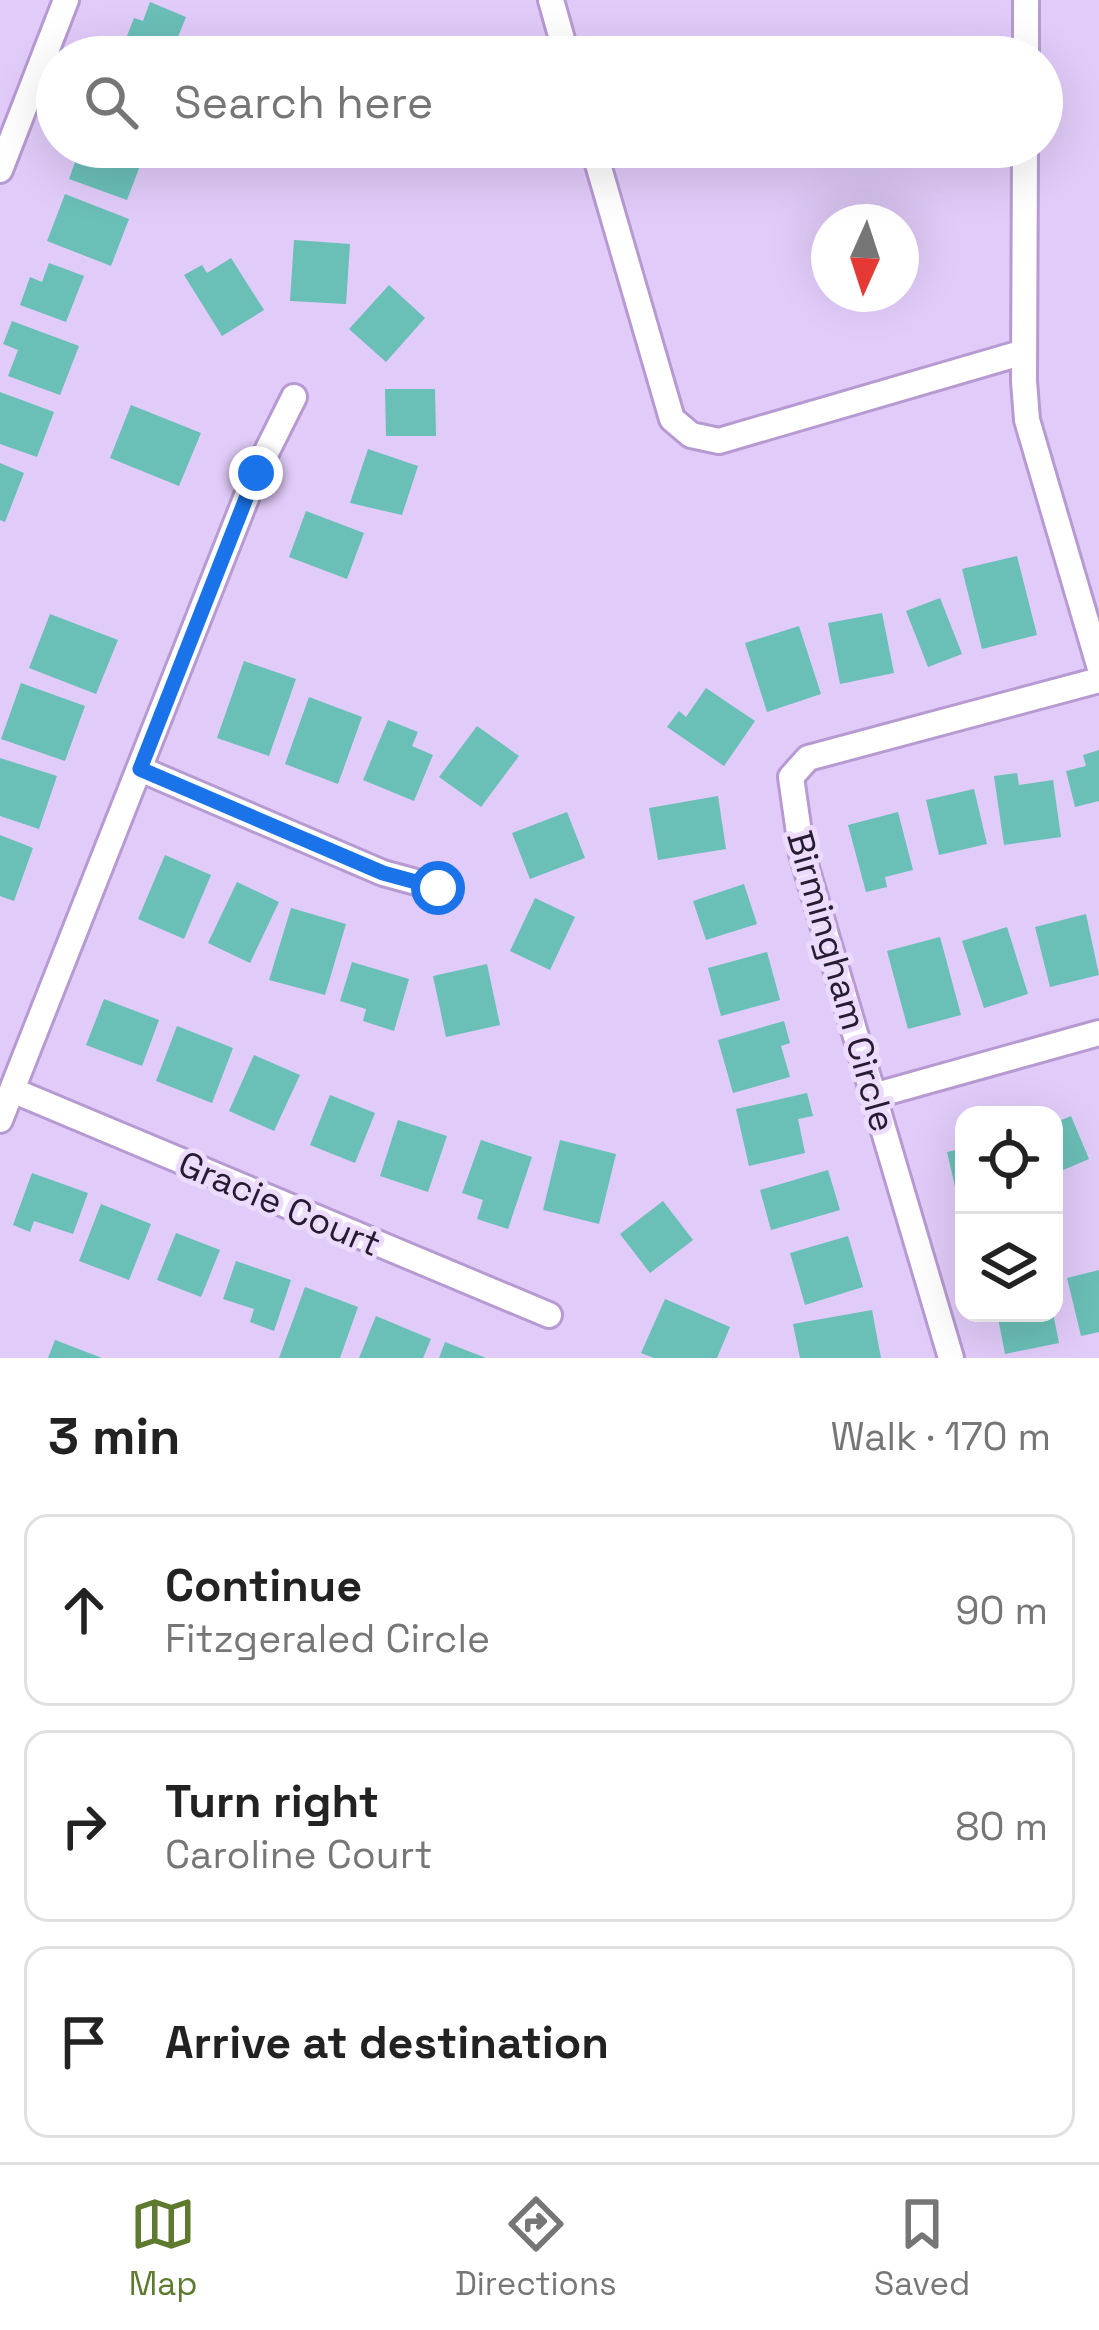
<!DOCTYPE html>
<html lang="en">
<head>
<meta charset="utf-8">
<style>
	:root { --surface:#fff; --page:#f6f6f6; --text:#222; --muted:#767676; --line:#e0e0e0; --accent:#5d7a2f }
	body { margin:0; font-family:"Space Grotesk",sans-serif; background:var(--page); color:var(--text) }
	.controls { position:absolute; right:36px; bottom:36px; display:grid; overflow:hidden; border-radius:24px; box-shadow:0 12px 48px #0002 }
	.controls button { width:108px; height:108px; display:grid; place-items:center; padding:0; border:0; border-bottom:3px solid var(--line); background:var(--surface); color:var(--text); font:60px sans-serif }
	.compass { position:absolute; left:811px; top:204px; width:108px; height:108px; border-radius:50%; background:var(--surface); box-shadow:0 12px 48px #0002; rotate:183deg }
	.stop { position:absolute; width:36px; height:36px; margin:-27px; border:9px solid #1a73e8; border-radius:50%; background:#fff }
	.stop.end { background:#1a73e8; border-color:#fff; box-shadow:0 3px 12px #0008 }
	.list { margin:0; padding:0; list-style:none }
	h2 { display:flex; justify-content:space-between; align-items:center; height:156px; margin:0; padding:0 48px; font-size:51px }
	h2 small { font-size:39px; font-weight:400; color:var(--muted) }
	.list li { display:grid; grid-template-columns:78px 1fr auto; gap:36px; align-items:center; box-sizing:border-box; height:192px; margin:0 24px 24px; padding:0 24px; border:3px solid var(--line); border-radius:24px }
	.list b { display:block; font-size:45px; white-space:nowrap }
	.list p { margin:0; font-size:39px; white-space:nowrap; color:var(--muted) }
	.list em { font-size:39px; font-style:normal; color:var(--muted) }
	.icon { flex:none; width:66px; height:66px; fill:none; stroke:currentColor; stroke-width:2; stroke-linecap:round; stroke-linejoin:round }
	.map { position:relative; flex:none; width:1099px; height:1358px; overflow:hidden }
	.search { position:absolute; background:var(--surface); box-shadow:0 12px 48px #0002; left:36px; right:36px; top:36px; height:132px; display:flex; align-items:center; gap:30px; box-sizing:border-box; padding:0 42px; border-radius:66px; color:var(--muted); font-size:45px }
	.sheet { height:804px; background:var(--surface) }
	nav { display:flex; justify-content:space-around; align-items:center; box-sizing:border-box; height:168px; border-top:3px solid var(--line); background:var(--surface); font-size:33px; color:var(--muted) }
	nav a { display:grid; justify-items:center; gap:6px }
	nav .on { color:var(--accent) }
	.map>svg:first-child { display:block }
	.building { fill:#6abfb7 }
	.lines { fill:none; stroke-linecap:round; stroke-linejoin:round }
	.minor-casing { stroke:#b69ad1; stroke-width:30 }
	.minor { stroke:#fff; stroke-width:24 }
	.route { stroke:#1a73e8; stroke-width:15 }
	.labels { text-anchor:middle; stroke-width:10; stroke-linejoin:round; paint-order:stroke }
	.street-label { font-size:36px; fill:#261b30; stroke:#ecdbfd }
</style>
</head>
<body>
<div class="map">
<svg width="1099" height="1358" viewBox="0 0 1099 1358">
	<rect width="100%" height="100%" fill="#e1cbf9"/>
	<path class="building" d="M150,2L186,17L170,57H151L123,46L134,18L143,21Z
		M97,147L146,150L127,200L69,179L79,151L94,157Z
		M65,194L129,219L111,266L47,241Z
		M294,240L350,244L346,304L290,301Z
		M231,258L264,310L222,336L184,275L202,265L207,273Z
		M49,263L84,276L66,322L20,305L30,277L42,282Z
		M389,285L425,318L386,362L349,329Z
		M12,321L79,346L60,395L8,376L18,350L3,344Z
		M385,389H435L436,436H386Z
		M0,392L54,412L37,457L0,444Z
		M131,405L201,433L179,486L110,458Z
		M368,449L418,466L402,515L350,503Z
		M0,463L24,473L5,522L0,520Z
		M306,511L364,533L347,579L289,557Z
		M1017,556L1037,635L982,649L962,569Z
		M940,598L962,654L928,667L906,611Z
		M882,613L894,673L840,684L828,623Z
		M50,614L118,640L96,694L29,668Z
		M799,626L821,694L767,712L745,643Z
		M244,661L296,679L269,756L217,738Z
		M21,683L85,706L65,761L1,739Z
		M706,688L755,721L724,766L667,727L679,711L686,717Z
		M309,697L362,717L338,784L285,764Z
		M388,720L418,732L412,746L433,755L414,801L363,780Z
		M477,726L519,756L481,807L439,777Z
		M1099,750V801L1075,807L1066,771L1086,766L1083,755Z
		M0,758L57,776L39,829L0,816Z
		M1017,773L1019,785L1053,780L1061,837L1004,845L994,776Z
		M974,789L987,844L939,855L926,800Z
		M718,796L726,849L658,860L649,808Z
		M567,812L585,858L530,879L512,833Z
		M898,812L913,870L885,877L887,887L866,892L848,825Z
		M0,835L33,848L14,901L0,896Z
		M165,855L211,875L184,939L138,919Z
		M237,882L279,902L250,963L208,943Z
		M744,884L757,924L706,940L693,901Z
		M535,898L575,917L550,970L510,951Z
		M291,908L346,924L325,995L269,980Z
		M1086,914L1099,975L1050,987L1035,927Z
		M1007,927L1028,994L984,1008L962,941Z
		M940,937L961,1015L908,1029L887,951Z
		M767,952L780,1000L721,1016L708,968Z
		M352,962L409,979L394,1031L363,1021L366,1009L340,1001Z
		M487,964L500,1025L446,1037L433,976Z
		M104,999L159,1020L142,1066L86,1045Z
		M784,1021L790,1043L781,1046L790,1077L733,1093L718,1040Z
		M177,1026L233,1048L212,1103L156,1081Z
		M254,1055L300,1075L274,1131L229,1111Z
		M807,1093L813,1116L798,1119L805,1153L749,1166L736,1109Z
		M330,1095L375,1113L355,1163L310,1145Z
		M1071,1116L1089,1159L1054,1174V1123Z
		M398,1120L447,1136L428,1192L380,1176Z
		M481,1140L532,1157L508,1229L477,1219L483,1200L462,1193Z
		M560,1140L616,1154L599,1224L543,1210Z
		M964,1148V1217H962L947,1152Z
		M828,1170L840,1210L771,1230L760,1190Z
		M32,1173L88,1193L73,1234L34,1221L30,1232L13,1225Z
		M663,1201L693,1240L650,1273L620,1234Z
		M101,1204L151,1224L129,1280L79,1261Z
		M176,1233L220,1250L201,1297L157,1280Z
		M848,1236L863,1287L805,1305L790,1253Z
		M236,1261L291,1280L274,1331L250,1322L254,1309L223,1299Z
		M1099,1270V1332L1081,1336L1067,1278Z
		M305,1287L358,1307L340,1358H279Z
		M665,1299L730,1327L717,1358H654L641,1353Z
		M872,1310L881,1358H800L793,1324Z
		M997,1313H1053L1059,1343L1005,1354Z
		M376,1316L431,1339L423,1358H359Z
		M55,1340L102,1358H48Z
		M445,1342L486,1358H439Z"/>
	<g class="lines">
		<g class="minor-casing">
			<path id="minor" d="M551,0L567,57
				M1026,57V0
				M593,147L672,419L691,435L719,441L1024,352
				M1025,147L1024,381L1027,420L1099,665
				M0,170L66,0
				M140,769L383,873L438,888
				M12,1090L549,1315
				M873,1096L1099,1033
				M0,1120L256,473L294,397
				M951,1358L802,854L791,777L808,758L1099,680"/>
		</g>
		<use href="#minor" class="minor"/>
	</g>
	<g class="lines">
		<path class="route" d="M256,473L140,769L383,873L438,888"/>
	</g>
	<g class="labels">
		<g class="street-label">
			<text transform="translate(842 981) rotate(74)" y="13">Birmingham Circle</text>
			<text transform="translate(280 1203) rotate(23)" y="13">Gracie Court</text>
		</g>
	</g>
</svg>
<div class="controls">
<button><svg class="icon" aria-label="locate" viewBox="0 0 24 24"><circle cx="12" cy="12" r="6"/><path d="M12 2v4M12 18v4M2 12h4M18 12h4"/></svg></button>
<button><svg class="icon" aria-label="layers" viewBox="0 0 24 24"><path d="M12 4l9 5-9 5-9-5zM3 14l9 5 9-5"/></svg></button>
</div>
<svg class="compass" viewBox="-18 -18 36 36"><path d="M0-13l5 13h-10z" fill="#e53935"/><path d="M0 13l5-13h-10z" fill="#767676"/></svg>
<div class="stop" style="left:438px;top:888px"></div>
<div class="stop end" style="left:256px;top:473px"></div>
<div class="search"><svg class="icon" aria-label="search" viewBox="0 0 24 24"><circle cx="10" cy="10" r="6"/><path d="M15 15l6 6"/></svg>Search here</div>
</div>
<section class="sheet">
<h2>3 min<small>Walk · 170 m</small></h2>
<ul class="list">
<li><svg class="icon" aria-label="ahead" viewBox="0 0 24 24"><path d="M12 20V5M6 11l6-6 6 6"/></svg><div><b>Continue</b><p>Fitzgeraled Circle</p></div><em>90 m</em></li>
<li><svg class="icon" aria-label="right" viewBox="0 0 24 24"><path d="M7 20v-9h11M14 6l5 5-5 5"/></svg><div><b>Turn right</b><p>Caroline Court</p></div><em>80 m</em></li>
<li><svg class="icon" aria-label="arrive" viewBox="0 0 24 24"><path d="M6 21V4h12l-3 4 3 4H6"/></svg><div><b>Arrive at destination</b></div></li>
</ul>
</section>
<nav>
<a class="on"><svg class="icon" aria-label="map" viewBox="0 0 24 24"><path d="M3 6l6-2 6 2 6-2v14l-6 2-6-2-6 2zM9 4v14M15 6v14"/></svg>Map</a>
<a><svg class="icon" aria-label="directions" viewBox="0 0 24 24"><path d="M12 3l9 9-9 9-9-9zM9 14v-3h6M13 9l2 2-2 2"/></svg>Directions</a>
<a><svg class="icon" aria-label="saved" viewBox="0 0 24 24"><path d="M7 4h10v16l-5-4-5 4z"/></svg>Saved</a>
</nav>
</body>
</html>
